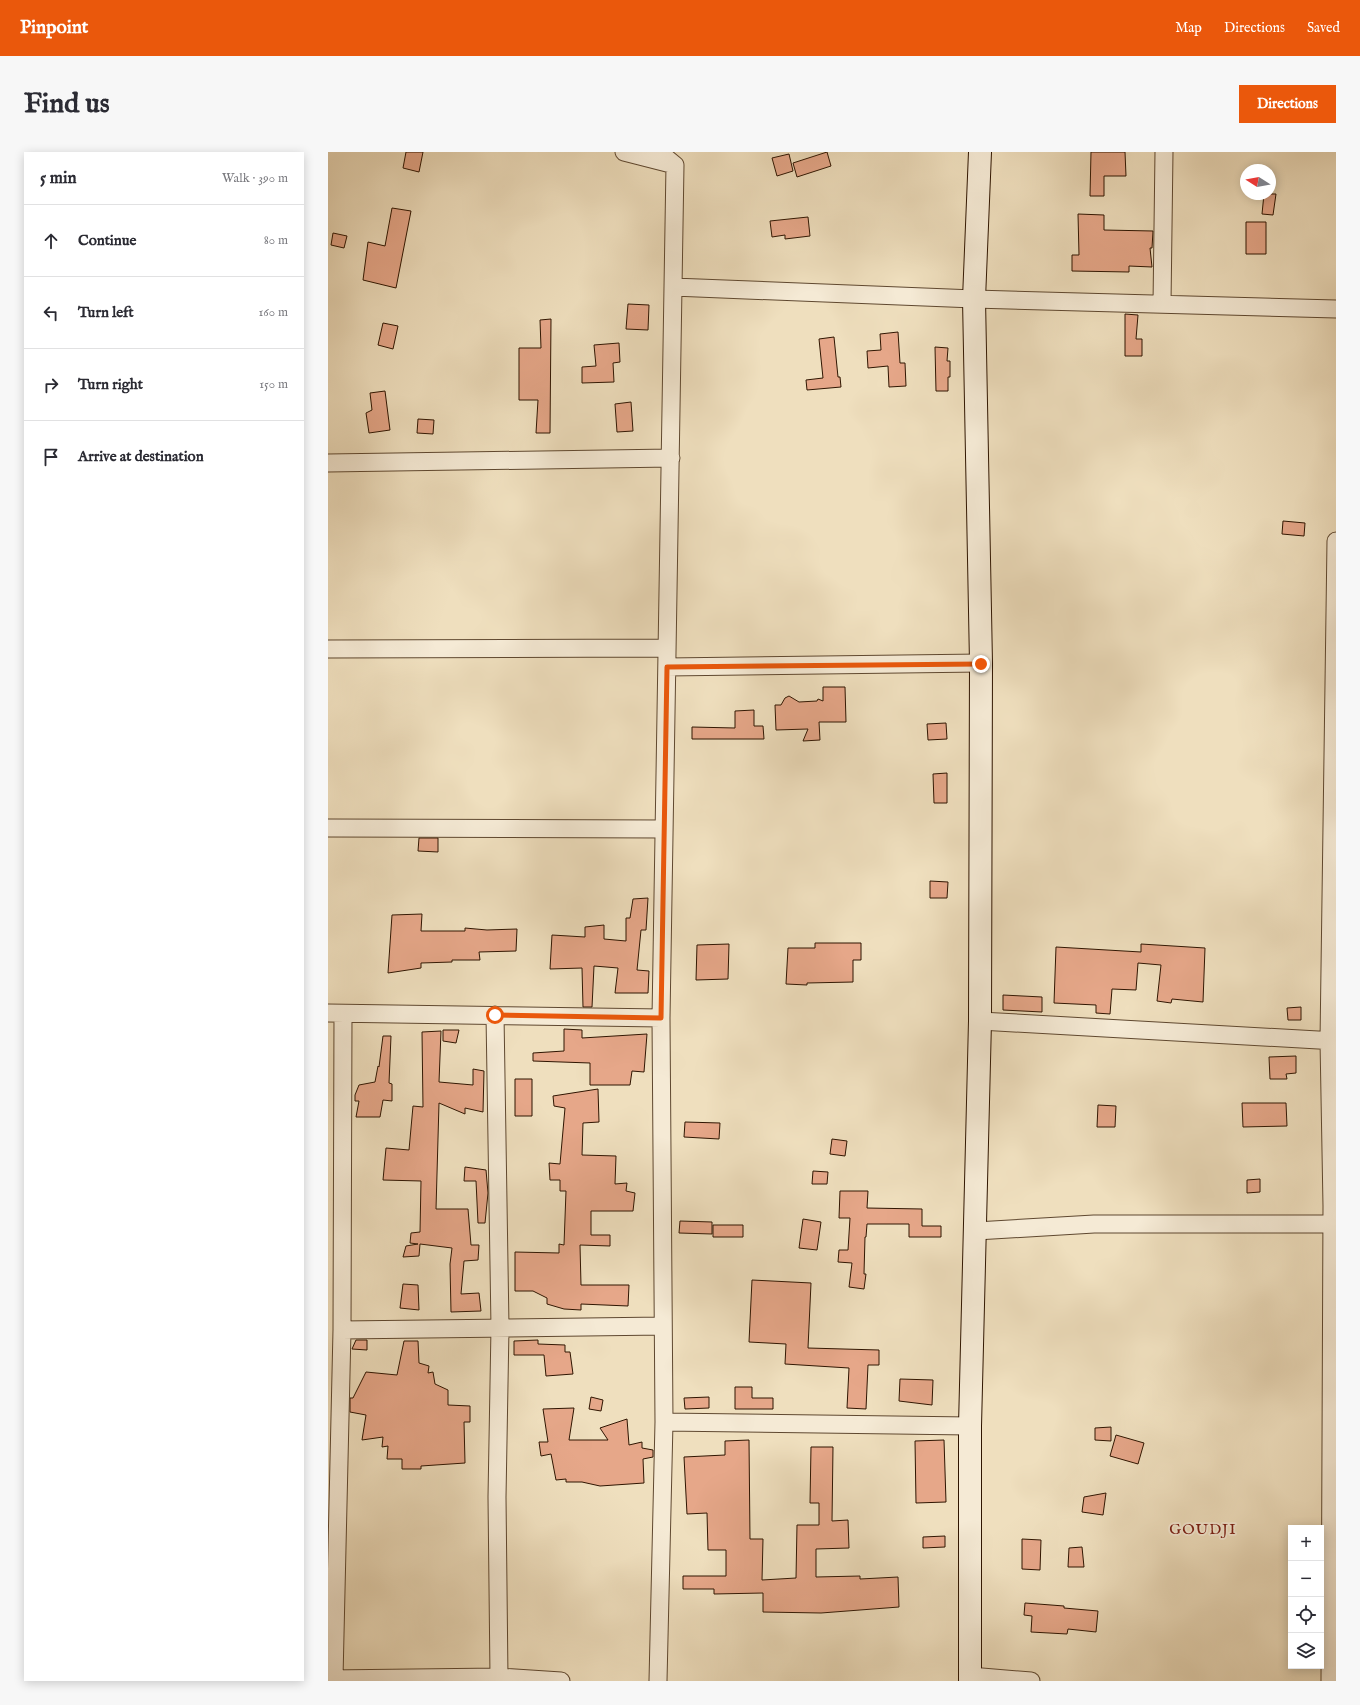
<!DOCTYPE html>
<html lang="en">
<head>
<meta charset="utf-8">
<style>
	:root { --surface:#fff; --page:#f7f7f7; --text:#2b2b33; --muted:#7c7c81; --line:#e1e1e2; --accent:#ea580c }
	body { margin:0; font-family:"IM FELL English",serif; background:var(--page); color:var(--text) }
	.controls { position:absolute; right:12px; bottom:12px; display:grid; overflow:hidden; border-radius:0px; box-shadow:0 2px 10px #0003 }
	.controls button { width:36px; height:36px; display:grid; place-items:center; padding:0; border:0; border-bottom:1px solid var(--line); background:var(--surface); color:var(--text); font:20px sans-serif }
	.compass { position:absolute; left:912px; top:12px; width:36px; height:36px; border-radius:50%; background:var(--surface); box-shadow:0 2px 10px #0003; rotate:281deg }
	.stop { position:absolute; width:12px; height:12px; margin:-9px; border:3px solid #ea580c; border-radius:50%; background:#fff }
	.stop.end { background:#ea580c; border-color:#fff; box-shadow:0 1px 4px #0008 }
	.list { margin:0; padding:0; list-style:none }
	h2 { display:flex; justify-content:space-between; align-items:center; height:52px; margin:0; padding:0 16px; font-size:17px }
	h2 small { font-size:13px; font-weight:400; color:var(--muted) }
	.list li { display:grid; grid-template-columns:26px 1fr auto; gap:12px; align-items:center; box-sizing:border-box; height:72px; padding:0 16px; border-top:1px solid var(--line) }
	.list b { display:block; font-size:15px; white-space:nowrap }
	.list em { font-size:13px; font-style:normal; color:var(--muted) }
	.icon { flex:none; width:22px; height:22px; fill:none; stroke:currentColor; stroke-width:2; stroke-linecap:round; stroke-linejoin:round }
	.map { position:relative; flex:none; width:1008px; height:1529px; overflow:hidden; border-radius:0px }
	header { display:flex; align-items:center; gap:24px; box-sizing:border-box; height:56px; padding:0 20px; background:var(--accent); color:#fff }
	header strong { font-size:19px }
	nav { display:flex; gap:22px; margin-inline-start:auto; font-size:14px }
	.intro { display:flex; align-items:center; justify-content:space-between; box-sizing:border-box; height:96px; padding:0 24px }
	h1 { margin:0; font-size:28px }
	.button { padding:10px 18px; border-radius:0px; background:var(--accent); color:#fff; font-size:14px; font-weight:700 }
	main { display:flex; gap:24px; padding:0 24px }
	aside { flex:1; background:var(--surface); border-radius:0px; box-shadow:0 2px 10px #0003 }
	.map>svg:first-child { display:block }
	.building { fill:#e6a789; stroke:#2f1501 }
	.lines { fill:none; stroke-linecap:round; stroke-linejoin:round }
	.minor-casing { stroke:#5f4830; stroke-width:19 }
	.secondary-casing { stroke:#2f1501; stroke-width:24 }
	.minor { stroke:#f5ead5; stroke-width:17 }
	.secondary { stroke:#f5ead5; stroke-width:22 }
	.route { stroke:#ea580c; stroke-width:5 }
	.labels { text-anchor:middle; stroke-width:3.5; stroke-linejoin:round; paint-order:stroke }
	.neighbourhood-label { font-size:15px; letter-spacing:1px; fill:#7a1f14; stroke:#f5ead5 }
</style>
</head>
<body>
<header>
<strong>Pinpoint</strong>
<nav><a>Map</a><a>Directions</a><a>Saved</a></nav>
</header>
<div class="intro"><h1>Find us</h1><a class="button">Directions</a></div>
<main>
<aside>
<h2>5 min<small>Walk · 390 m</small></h2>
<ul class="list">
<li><svg class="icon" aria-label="ahead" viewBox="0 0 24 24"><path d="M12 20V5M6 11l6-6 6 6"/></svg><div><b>Continue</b></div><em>80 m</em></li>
<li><svg class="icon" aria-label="left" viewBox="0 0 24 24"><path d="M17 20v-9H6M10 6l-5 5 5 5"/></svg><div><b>Turn left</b></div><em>160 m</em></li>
<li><svg class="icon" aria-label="right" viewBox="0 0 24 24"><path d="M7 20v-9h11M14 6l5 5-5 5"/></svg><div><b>Turn right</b></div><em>150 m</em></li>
<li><svg class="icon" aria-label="arrive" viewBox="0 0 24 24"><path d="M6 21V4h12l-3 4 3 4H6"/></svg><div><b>Arrive at destination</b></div></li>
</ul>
</aside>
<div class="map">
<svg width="1008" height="1529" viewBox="0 0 1008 1529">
	<rect width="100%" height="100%" fill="#efdfbe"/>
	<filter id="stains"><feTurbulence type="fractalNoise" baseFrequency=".005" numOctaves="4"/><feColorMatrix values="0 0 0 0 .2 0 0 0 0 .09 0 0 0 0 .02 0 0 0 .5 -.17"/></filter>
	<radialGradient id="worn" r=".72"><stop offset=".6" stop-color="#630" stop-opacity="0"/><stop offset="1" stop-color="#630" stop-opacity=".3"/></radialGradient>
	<path class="building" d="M78,0H95L91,20L75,16Z
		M499,0L503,14L469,25L465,11Z
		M763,0H797L798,24H776V44H762Z
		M461,2L465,19L449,24L444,6Z
		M936,42H948L945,63L934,62Z
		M64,56L83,59L68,136L35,128L40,90L57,94Z
		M750,62L776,63V78L825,79L824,96H822L824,115L801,114V120L744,119V103H751Z
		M480,65L482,84L457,87V83L444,85L442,69Z
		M918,70H938V102H918Z
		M5,81L19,84L16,96L3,93Z
		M300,152L321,153L320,178L298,177Z
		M797,162L810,163L808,187H814V204H797Z
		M223,167L222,281H208L210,248H191V196H213L212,168Z
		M55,171L70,174L65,197L50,193Z
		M570,180L572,211H577L578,234L561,235L560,214L540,216L539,199L553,198L552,182Z
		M506,185L510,225H512L513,235L479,238L478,228L495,226L491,187Z
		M291,191L292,210L285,211L286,230L254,231V215L268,214L266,193Z
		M607,195L620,196L619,209H622V225H620V239H608Z
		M57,239L62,278L41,281L38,261L44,258L42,241Z
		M303,250L305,279L289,280L287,252Z
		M90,267L106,268L105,282L89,281Z
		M955,369L977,371L976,384L954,382Z
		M495,535H517L518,570H491L492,588L475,589L480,577L448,578L447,553H453L457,546L461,544L471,550L489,549L490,547L495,549Z
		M426,558V574H435L436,587H364V575L407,576V559Z
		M618,571L619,587L600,588L599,572Z
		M619,621V651H606L605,622Z
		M91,686H110V700L90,699Z
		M602,729L620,730L619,746H602Z
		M320,746L318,778H313L309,818L321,819L320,841H287L290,816L266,814L264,855H255L254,816L222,817L224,783L257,785V775L276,773V787L298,789V766H302L305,747Z
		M94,762L93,779H137V776L159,778L189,777L188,799L151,800L152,808H124V810L93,811V816L60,821L64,763Z
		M487,791H533V808H525V830L479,831V833L458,832L460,796H487Z
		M401,792L400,827L368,828L369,793Z
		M813,792L877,796L875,850L844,847L843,851L829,849L833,813L810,811L808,838L784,837L782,862L768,861V853L726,851L728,795L813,800Z
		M675,843L714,845V860L675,858Z
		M973,855V868H960L959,856Z
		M236,877L254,878V886L319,882L316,920L304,919L302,933H262V911L205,909V901L236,899Z
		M115,878H131L128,891L115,889Z
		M113,879L111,930L145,933V917L156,919L155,960L137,956V962L111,951L108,1057H140L143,1093H151L150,1108L136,1109L133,1142L151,1141L153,1159L123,1160L122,1112L124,1096L92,1092L91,1104L75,1105L78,1094L90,1092L82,1091L83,1081L92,1080L93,1029L55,1028L58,996L81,998L85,954L95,955L94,880Z
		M55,884H63L61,931L64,932V949L55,948L52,965H28L31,949H27V943L31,933L47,930L50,914L51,915Z
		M968,904V921L958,922L959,927H942L941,905Z
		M187,927H204V964H187Z
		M270,937L271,970L255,971L254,1003L288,1004L287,1032L299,1031L298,1039L307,1041L305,1059H263V1083H282V1094L252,1093L253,1133H301L300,1154L253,1152V1158L236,1157L219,1152V1146L205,1139H187V1100L231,1101V1092L236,1093L238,1039H232V1028H222L221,1011L232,1012L237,956L226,954L225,944Z
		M914,951H958L959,974L915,975Z
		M770,953L788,954L787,975H769Z
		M357,970L392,971L391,987L356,985Z
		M504,987L519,989L517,1004L502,1002Z
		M137,1015L158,1018L160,1041L157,1071H150L148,1029H136Z
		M485,1019L500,1020L499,1032H484Z
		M932,1027V1040L919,1041V1028Z
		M512,1039H540L539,1056L594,1057V1074H613V1085H581V1072H539L538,1085H537L536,1122H538L536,1137L521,1135L524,1111L510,1110L511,1098H520L522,1066H511Z
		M475,1067L493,1070L489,1098L471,1096Z
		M352,1069L384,1070V1082L351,1081Z
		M385,1073H415V1085H385Z
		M424,1128L483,1131L480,1196L551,1198V1213H540L538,1257L519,1256L521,1216L457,1212L458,1192L421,1190Z
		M75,1132L90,1133L91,1158L72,1156Z
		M28,1188H39V1198L24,1197Z
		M210,1188V1192L237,1193V1200H242L245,1222L218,1224L216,1203H186V1189Z
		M76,1189H90L91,1211L101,1214L100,1221L105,1220L107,1232L120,1238V1253L142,1254V1270H136L137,1311L93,1314V1317H74V1307H59L60,1294L54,1295L55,1285L34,1288L38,1263L22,1260V1246H25L38,1220L69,1223Z
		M572,1227L605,1228L604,1253L571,1249Z
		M407,1235H424V1246H445V1257H407Z
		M263,1245L275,1248L273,1259L261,1257Z
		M381,1245V1256L357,1257L356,1246Z
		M246,1256L241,1288H280L272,1276L299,1267L301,1293L314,1290V1296L325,1298V1305L315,1307L316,1331L272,1334L254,1330H238V1327L228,1328L223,1302L213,1304L211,1290H220L215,1257Z
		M783,1275V1289L767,1288V1276Z
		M788,1283L816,1291L810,1312L782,1304Z
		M421,1288L422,1387H435L434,1428L468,1426L469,1373H491V1351H482L483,1295H505L504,1369L520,1368L521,1396L488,1397V1425L532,1424V1427L570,1425L571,1455L493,1461L435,1460V1441L386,1442V1437H355V1424H398V1398H380L379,1361L359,1362L356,1305L397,1303V1289Z
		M616,1288L618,1350L588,1351L587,1289Z
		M778,1341L775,1363L754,1360L756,1345Z
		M617,1384V1395L595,1396V1385Z
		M694,1387L713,1388L712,1418L694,1417Z
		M754,1395L756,1415H740L741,1396Z
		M697,1451L736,1454V1456L770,1459L768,1480L740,1477L739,1482L703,1480L704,1464L696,1463Z"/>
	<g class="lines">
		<g class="minor-casing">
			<path id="minor" d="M296,0L343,12
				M345,135L646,147L1008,157
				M834,152L836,0
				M0,311L343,306
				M0,497L339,496
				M339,515L653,511
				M0,676L336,677
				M0,861L333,866
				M167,863L172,1175L169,1345L171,1525
				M652,869L1008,889
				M648,1079L766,1072H1004
				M14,1178L335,1174
				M336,1270L642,1274
				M642,1524L703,1529
				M6,1526L14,1178L15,862
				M0,1527L171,1525L233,1529
				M330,1529L336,1270L333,866L347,13L331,0
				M1002,1529L1004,1054L1001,889L1008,389"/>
		</g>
		<g class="secondary-casing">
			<path id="secondary" d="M642,1529V1274L652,869L653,511L646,147L652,0"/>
		</g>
		<use href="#minor" class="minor"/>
		<use href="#secondary" class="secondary"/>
	</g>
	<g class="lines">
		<path class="route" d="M167,863L333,866L339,515L653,512"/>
	</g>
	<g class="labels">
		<g class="neighbourhood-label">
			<text x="875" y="1382">GOUDJI</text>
		</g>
	</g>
	<rect width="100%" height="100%" filter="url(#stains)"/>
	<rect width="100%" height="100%" fill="url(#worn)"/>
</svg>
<div class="controls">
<button>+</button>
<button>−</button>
<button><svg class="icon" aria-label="locate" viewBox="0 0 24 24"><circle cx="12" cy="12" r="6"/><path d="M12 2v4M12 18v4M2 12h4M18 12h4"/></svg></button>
<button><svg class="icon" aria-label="layers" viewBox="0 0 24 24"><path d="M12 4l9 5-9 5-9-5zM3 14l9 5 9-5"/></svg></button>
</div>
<svg class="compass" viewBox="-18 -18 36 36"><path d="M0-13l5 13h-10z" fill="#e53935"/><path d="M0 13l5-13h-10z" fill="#7c7c81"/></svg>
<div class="stop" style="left:167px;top:863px"></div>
<div class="stop end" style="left:653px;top:512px"></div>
</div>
</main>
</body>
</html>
